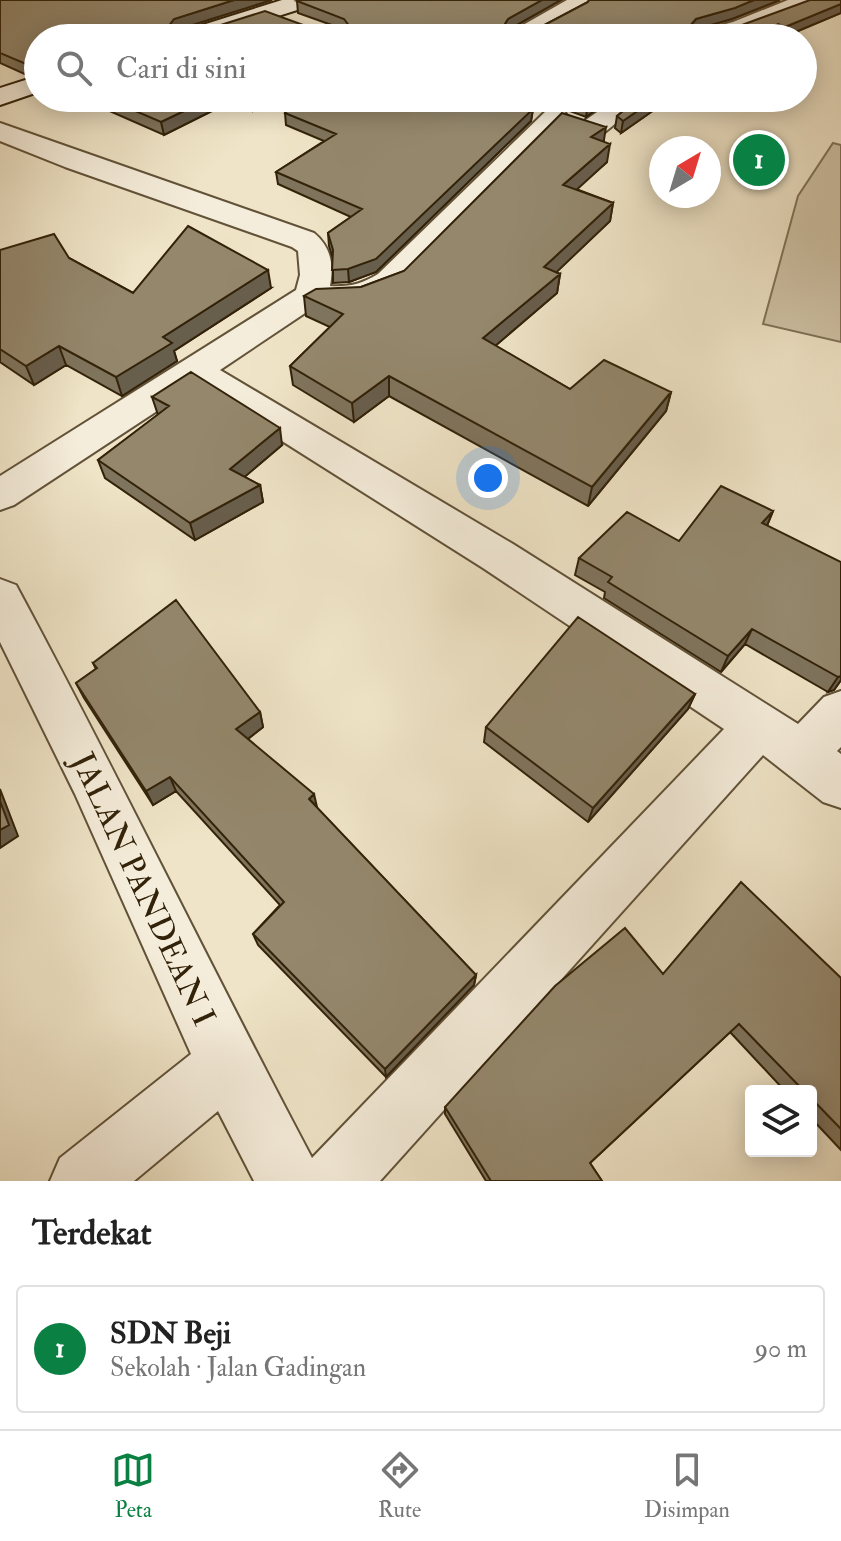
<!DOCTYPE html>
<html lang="id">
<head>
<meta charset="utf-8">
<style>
	:root { --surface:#fff; --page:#f6f6f6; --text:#222; --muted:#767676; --line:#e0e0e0; --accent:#0b8043 }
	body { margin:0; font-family:"IM FELL Double Pica",serif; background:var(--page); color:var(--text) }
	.controls { position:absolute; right:24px; bottom:24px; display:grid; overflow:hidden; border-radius:8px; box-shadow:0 4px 20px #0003 }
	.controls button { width:72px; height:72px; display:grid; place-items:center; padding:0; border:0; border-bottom:2px solid var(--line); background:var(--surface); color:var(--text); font:40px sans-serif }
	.compass { position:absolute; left:649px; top:136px; width:72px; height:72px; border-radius:50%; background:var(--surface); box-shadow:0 4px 20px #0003; rotate:38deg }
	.you { position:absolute; left:488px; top:478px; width:28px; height:28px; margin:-20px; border:6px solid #fff; border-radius:50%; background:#1a73e8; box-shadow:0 0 0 12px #1a73e833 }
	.badge { display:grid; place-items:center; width:52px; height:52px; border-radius:50%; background:var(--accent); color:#fff; font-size:26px; font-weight:700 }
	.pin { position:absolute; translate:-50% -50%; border:4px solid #fff; box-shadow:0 2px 8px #0006 }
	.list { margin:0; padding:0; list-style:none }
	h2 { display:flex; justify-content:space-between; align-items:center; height:104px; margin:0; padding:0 32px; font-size:34px }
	h2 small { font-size:26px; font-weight:400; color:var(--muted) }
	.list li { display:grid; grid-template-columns:52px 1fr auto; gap:24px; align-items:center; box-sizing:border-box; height:128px; margin:0 16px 16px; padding:0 16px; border:2px solid var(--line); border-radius:8px }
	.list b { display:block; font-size:30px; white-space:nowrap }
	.list p { margin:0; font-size:26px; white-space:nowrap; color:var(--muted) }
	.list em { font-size:26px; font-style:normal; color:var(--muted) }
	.icon { flex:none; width:44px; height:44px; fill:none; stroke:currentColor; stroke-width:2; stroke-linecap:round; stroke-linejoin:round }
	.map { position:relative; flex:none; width:841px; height:1181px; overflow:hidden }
	.search { position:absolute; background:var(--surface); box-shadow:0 4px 20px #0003; left:24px; right:24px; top:24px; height:88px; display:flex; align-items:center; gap:20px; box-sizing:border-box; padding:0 28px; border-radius:44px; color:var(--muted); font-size:30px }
	.sheet { height:248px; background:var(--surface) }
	nav { display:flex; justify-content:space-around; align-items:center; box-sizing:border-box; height:112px; border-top:2px solid var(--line); background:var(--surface); font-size:22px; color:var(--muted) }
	nav a { display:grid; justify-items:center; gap:4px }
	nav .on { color:var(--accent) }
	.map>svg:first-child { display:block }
	.green { fill:#cfc3a7; stroke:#807258; stroke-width:2 }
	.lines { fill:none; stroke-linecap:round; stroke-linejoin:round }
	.street-casing { stroke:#615238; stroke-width:4 }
	.secondary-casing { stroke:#322209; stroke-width:4 }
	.street { fill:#f5eddb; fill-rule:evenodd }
	.secondary { fill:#f5eddb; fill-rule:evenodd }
	.wall { fill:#7f745d; stroke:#322209; stroke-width:2 }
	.shaded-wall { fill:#685e4c; stroke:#322209; stroke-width:2 }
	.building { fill:#94876c; stroke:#322209; stroke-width:2 }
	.labels { text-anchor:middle; stroke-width:6; stroke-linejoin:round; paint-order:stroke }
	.near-street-label { font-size:32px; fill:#322209; stroke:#f5eddb }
</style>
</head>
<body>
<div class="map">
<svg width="841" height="1181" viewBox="0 0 841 1181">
	<rect width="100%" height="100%" fill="#efe4c7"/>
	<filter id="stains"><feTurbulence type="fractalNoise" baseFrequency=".0025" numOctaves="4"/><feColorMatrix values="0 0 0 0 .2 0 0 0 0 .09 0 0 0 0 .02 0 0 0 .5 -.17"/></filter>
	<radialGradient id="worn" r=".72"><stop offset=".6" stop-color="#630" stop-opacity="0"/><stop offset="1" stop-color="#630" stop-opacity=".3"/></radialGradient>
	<path class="green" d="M833,143L841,145V342L763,324L798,196Z"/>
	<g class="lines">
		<g class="street-casing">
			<path id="street" d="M567,0H589L585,11L535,38H505L509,33Z
				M788,0H818L815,5L728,38H690L694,33L733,22Z
				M617,98H647L600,136H580L577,130L580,124Z
				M555,109L564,111L568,117L564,123L402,288L361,304L317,305L220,370L513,544L798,724L824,697L841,691V747L837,751L841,754V808L823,802L763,755L380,1181H254L218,1111L134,1181H50L60,1158L191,1054L75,794L0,642V579L16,585C118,774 211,968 312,1158L724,729L483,568L195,386L14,505L0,510V476L296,290L300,275L298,251L292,247L65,167L0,141V123L314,233C331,247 334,265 330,286C349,287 362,284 378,274L546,111Z"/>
		</g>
		<g class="secondary-casing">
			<path id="secondary" d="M282,0H316L313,5L209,38H173L177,33Z
				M38,76V92L0,105V88Z"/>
		</g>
		<use href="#street" class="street"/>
		<use href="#secondary" class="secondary"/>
	</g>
	<path class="wall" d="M0,0H272L179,29H343L298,13L297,1L302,0H561L510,29H537L588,2L589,0H780L732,19L696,29H731L841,13L782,38L775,36L38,38V74L29,76L0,63Z
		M80,98H278L253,111L230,102L164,135Z
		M534,98H612L586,117Z
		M639,98H671L621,133L615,128L617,116Z
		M533,109L531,121L376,272L349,282L333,283V259L329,246L328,233L351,217L278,184L276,172L324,141L286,125L285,113Z
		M604,141L607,162L576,189L613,203L610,221L556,272L560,274L557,293L495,346L570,389L671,392L666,411L588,506L389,396L354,422L293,385L290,366L330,327L306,316L304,296L361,287L404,271Z
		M0,250L69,258L133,293L271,288L174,351L177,361L122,396L66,365L34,385L0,362Z
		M152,397L282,445L244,477L260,485L263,502L195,540L105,478L98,460L158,415Z
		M773,511L767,526L841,680L834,690L828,692L745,644L721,672L604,598L605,592L575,575L579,558L679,541Z
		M93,663L260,712L263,727L248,739L316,807L476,975L474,985L386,1077L258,945L253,934L280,905L176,791L153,805L84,698L76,683L96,669Z
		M695,694L688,709L588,822L484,742L486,727Z
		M663,974L841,978V1150L811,1118V1091H785L730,1032L590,1163L602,1181H486L445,1114V1107Z"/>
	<path class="shaded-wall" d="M234,0H272L176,30L170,38L168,27L174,19Z
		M542,0H561L508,30L503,27L508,19Z
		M754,0H780L732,19L693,30L689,27L696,19Z
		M841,4V13L781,38L785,27Z
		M778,24L775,36L772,38H758Z
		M36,62L38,74L29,76L26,64Z
		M211,98H230V102L164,135L161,122Z
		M253,98H278L253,111L251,99Z
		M597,98H612L586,117L588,104Z
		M656,98H671L621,133L623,121Z
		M533,109L531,121L376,272L349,282L348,269Z
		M606,127L603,146L591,137Z
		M610,144L607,162L561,204L563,185Z
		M613,203L610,221L542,286L544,267Z
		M268,270L271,288L174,351L177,361L122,396L116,377L163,337Z
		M560,274L557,293L481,358L483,338Z
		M59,346L66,365L34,385L26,366Z
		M389,376V396L354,422L352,403Z
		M671,392L666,411L588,506L592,487Z
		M280,428L282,445L234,486L230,469Z
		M260,485L263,502L195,540L190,523Z
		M773,511L766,528L762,523Z
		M752,629L745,644L721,672L728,656Z
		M841,676V680L834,690L828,692L838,677Z
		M695,694L688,709L588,822L593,808Z
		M260,712L263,727L241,744L236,729Z
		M170,777L176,791L153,805L146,791Z
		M0,789L18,836L0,848Z
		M314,794L317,807L309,799Z
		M476,975L474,985L386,1077L385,1069Z"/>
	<path class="building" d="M0,0H234L174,19L168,27L171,29H208L265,11L314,29H347L350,27L344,19L297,1L302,0H542L508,19L503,27L506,29H537L588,2L589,0H754L735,8L696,19L689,27L692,29H731L810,0H841V4L785,27L778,24L758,38H38V69L36,62L26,64L0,53Z
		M105,98H211L161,122Z
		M297,98H503L533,109L376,259L348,269L332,270L333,250L328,233L362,209L276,172L336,134L285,113Z
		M570,98H597L588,104Z
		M639,98H656L623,121L617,116Z
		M562,113L606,127L591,137L610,144L563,185L613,203L544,267L560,274L483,338L570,389L604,360L671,392L592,487L389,376L352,403L290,366L343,314L304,296L316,289L361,287L404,271Z
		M188,226L268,270L163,337L172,343L116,377L59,346L26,366L0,349V250L54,234L69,258L133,293Z
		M191,372L280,428L230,469L260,485L190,523L98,460L169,406L152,397Z
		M721,486L773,511L762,523L841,562V676L838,677L752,629L728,656L608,582L612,577L579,558L627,512L679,541Z
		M176,600L260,712L236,729L314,794L309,799L476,975L385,1069L253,934L284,902L170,777L146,791L76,683L97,668L93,663Z
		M578,617L695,694L593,808L486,727Z
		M0,801L9,825L0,830Z
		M741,882L841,978V1129L811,1098V1091H804L739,1024L590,1163L602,1181H491L445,1107L555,986L625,928L663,974Z"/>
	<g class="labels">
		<g class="near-street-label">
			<text transform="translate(144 889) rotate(65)" y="11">JALAN PANDEAN I</text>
		</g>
	</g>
	<rect width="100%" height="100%" filter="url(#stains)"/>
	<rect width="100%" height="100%" fill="url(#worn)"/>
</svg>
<div class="controls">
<button><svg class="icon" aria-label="layers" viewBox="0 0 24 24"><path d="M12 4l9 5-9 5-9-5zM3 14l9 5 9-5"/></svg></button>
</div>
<svg class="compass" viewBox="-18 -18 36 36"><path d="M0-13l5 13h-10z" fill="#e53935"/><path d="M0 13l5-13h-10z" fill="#767676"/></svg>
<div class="you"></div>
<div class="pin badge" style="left:759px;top:160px">1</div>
<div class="search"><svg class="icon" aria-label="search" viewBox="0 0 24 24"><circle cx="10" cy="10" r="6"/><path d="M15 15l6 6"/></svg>Cari di sini</div>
</div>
<section class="sheet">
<h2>Terdekat<small></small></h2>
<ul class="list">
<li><span class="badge">1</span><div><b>SDN Beji</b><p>Sekolah · Jalan Gadingan</p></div><em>90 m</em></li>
</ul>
</section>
<nav>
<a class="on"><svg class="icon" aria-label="map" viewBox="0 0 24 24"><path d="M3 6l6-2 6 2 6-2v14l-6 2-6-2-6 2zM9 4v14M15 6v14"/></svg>Peta</a>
<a><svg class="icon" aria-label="directions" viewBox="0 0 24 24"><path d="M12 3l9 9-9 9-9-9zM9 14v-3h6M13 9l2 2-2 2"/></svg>Rute</a>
<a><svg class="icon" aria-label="saved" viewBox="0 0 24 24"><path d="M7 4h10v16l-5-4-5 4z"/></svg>Disimpan</a>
</nav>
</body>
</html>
